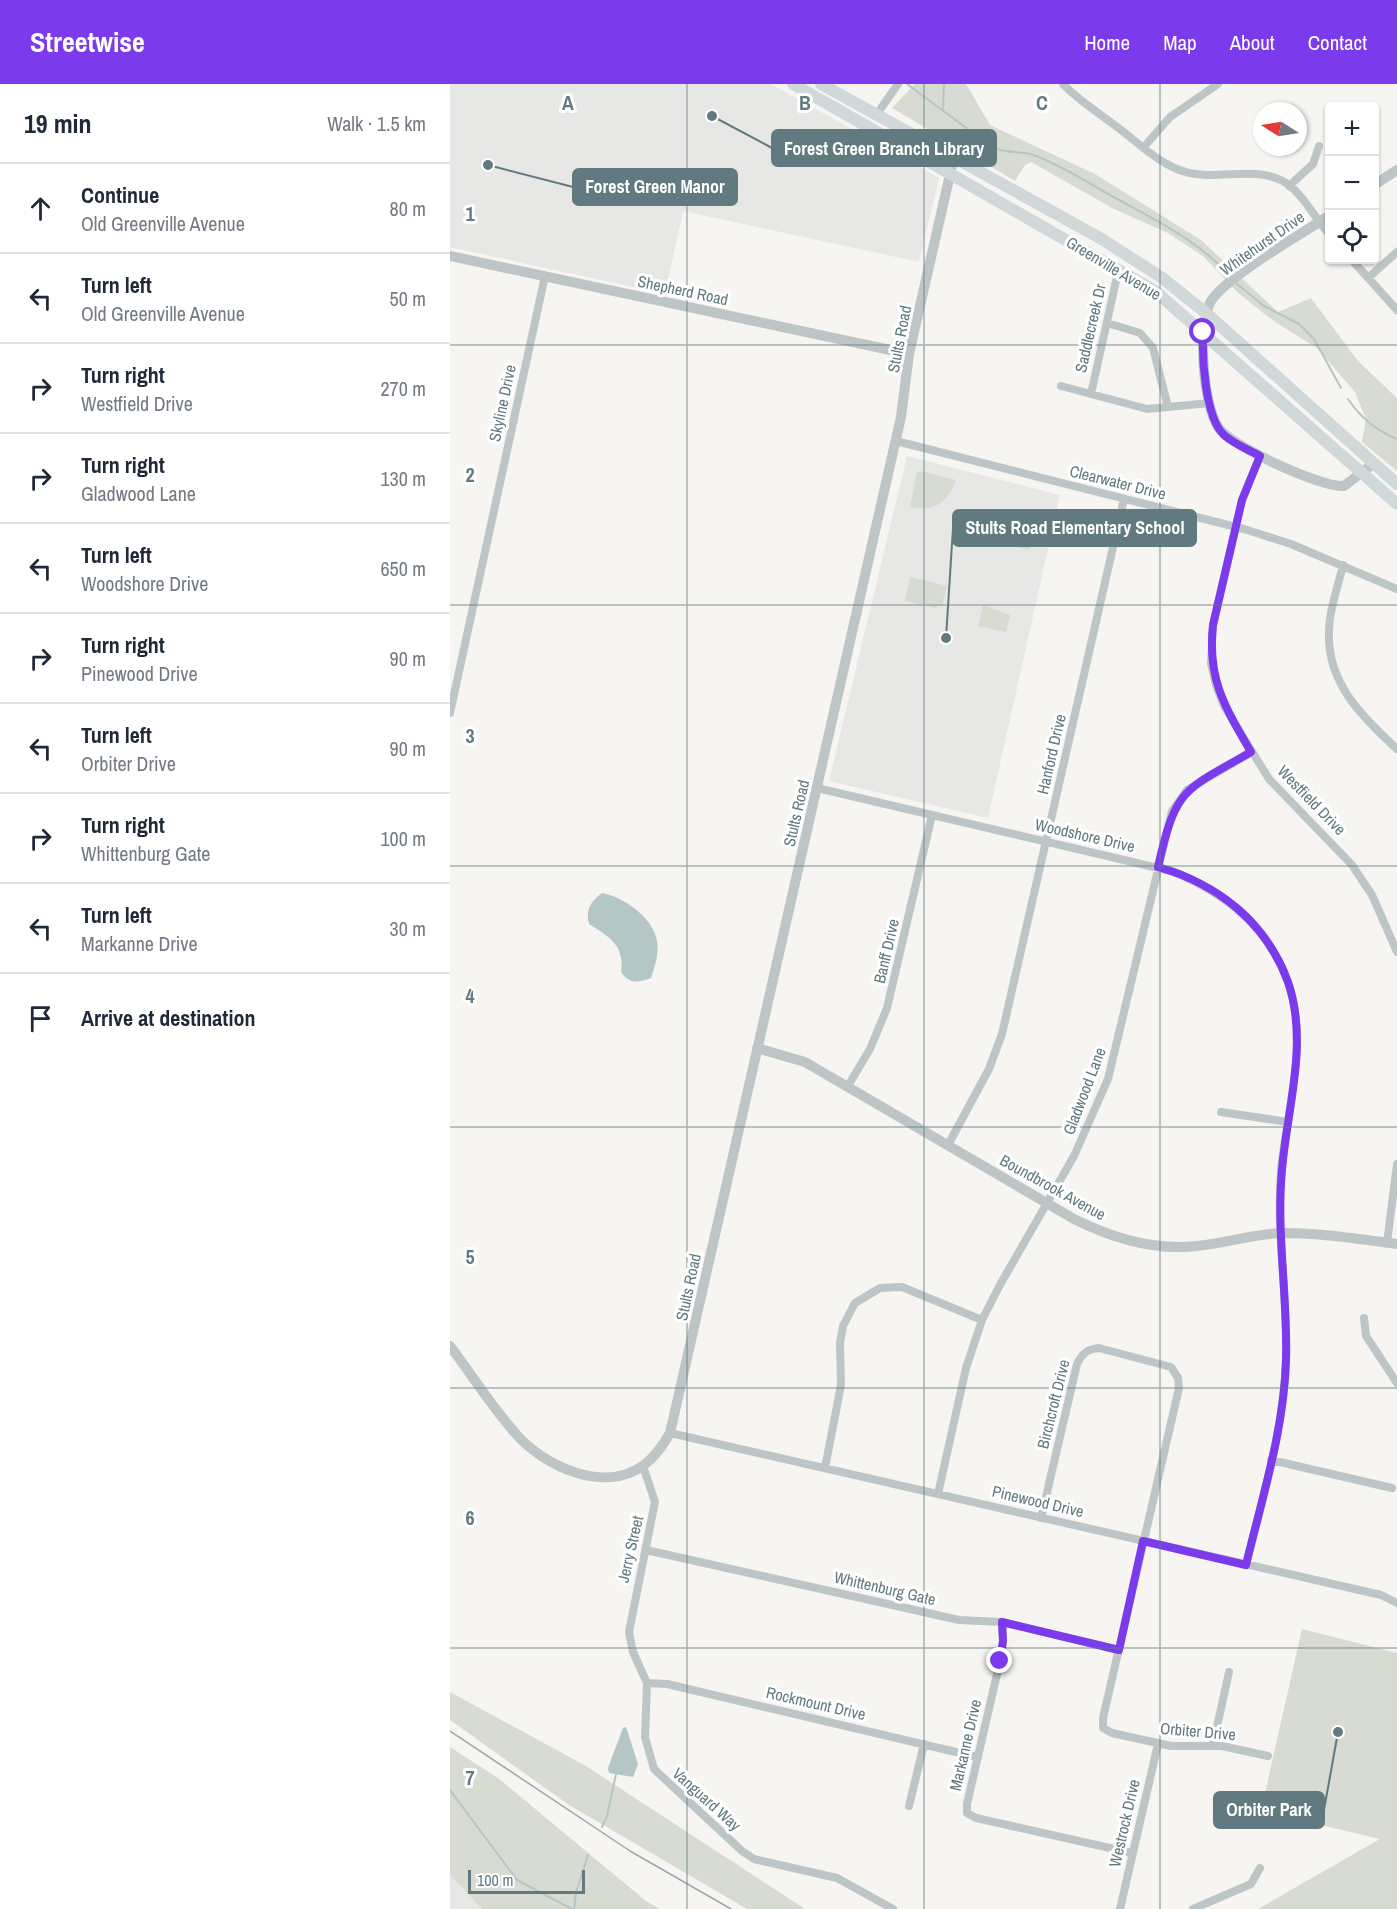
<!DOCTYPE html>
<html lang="en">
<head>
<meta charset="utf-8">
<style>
	:root { --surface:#fff; --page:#f6f6f7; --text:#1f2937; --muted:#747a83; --line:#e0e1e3; --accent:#7c3aed }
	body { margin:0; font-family:"Archivo Narrow",sans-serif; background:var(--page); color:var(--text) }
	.controls { position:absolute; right:18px; top:18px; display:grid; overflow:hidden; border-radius:6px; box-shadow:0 2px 4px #0004 }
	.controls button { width:54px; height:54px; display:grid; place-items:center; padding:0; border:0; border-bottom:2px solid var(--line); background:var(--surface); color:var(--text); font:30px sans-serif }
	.compass { position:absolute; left:803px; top:18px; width:54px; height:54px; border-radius:50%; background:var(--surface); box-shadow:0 2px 4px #0004; rotate:282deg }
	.scale { position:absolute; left:18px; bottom:15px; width:117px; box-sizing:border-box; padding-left:6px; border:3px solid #607a7f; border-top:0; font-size:16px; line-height:21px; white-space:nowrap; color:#607a7f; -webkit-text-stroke:4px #fff; paint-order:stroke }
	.stop { position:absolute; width:18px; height:18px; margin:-14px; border:4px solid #7c3aed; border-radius:50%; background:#fff }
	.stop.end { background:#7c3aed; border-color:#fff; box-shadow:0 2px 6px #0008 }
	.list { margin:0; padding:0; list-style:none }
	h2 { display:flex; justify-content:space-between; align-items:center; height:78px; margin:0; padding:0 24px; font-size:26px }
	h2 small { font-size:20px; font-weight:400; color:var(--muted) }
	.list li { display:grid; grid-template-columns:39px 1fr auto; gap:18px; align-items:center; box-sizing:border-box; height:90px; padding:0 24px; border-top:2px solid var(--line) }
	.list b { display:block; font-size:22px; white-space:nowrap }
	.list p { margin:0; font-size:20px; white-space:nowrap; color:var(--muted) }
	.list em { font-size:20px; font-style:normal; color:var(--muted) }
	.icon { flex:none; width:33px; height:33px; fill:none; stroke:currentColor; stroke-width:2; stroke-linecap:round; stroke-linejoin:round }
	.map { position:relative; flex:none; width:947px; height:1825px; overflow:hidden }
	header { display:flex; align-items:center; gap:36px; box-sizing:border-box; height:84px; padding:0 30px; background:var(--accent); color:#fff }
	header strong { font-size:28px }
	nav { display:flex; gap:33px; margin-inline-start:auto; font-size:21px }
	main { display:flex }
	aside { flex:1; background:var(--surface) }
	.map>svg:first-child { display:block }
	.built { fill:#e7e7e6 }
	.green { fill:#d8dbd1 }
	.water { fill:#b4c6c6 }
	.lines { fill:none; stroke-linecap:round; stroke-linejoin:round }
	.stream { stroke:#b4c6c6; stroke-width:2 }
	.minor { stroke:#bec5c7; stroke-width:8 }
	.tertiary { stroke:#bec5c7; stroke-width:10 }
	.secondary { stroke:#d0d8d9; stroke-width:12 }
	.tram { stroke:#9ba7aa; stroke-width:1.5 }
	.route { stroke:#7c3aed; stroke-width:8 }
	.grid { fill:none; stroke:#607a7f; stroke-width:1.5; stroke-opacity:0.55 }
	.labels { text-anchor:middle; stroke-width:6; stroke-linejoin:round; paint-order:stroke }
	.street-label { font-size:16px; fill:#607a7f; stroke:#fff }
	.grid-label { font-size:20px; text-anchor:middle; font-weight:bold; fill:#607a7f; stroke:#fff; stroke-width:6; stroke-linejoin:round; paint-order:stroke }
	.leader { fill:none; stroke:#607a7f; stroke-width:2 }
	.callout-dot { fill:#607a7f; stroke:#fff; stroke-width:2 }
	.callout { fill:#607a7f; stroke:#607a7f; stroke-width:2 }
	.callout-label { font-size:18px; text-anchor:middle; font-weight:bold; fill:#fff }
</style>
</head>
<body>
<header>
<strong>Streetwise</strong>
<nav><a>Home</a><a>Map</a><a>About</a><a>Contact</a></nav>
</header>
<main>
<aside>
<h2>19 min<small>Walk · 1.5 km</small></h2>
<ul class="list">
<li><svg class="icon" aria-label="ahead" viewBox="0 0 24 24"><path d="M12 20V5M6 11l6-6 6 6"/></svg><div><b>Continue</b><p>Old Greenville Avenue</p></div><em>80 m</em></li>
<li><svg class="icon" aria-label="left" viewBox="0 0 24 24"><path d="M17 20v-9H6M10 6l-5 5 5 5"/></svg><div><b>Turn left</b><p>Old Greenville Avenue</p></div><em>50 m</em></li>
<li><svg class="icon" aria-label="right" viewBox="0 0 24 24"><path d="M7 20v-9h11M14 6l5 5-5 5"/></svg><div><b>Turn right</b><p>Westfield Drive</p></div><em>270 m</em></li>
<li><svg class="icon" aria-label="right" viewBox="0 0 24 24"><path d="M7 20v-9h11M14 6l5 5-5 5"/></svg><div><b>Turn right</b><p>Gladwood Lane</p></div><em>130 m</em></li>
<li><svg class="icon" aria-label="left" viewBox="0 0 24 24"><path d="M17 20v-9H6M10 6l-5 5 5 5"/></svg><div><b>Turn left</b><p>Woodshore Drive</p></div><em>650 m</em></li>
<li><svg class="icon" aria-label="right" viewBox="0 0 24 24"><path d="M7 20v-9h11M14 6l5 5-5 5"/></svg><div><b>Turn right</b><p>Pinewood Drive</p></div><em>90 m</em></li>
<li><svg class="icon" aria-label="left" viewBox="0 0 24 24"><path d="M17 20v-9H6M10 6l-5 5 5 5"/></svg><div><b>Turn left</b><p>Orbiter Drive</p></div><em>90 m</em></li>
<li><svg class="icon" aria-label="right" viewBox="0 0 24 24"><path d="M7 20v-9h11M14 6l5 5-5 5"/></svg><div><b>Turn right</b><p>Whittenburg Gate</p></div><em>100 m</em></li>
<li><svg class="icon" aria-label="left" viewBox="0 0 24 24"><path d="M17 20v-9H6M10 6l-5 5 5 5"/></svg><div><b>Turn left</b><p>Markanne Drive</p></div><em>30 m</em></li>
<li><svg class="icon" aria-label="arrive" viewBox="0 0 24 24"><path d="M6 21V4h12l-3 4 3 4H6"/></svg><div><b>Arrive at destination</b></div></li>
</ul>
</aside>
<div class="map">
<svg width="947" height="1825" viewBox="0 0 947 1825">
	<rect width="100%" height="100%" fill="#f6f5f2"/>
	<path class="built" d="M0,0H321L489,94L469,178L233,127L215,210L0,163Z
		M457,372L610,411L538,734L379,697Z
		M0,1791L32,1825H0Z"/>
	<path class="green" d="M465,0H516L540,41L645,90L751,156L828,228L861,214L908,277L947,314V387L912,358L916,335L905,308L867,264L825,238L788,209L753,172L718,149L664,125L581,78L575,81L565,97L442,24Z
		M470,387L506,396C498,418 485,428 460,423L467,388Z
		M558,430L585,440L579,466C556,461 553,452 558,430Z
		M460,493L497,502L492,522L487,521L486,524L455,517Z
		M533,521L560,531L556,548L528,542Z
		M852,1545L947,1569V1825H808L930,1755L811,1727Z
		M0,1608L136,1682L355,1825H297L119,1721L0,1636Z
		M0,1663L48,1694L196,1817L210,1825H32L0,1791Z"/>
	<path class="water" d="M152,809C173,813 203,833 207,857C209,870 205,882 201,894C188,899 179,900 171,888C175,862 160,853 139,840C135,826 141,817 152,809Z
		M176,1643L188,1680L183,1693L159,1689L158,1684L173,1644Z"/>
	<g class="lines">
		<path class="stream" d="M457,0L542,63C558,71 572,66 586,72C617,84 643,102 671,117C709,138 748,157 777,189
			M493,27L494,0
			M787,200L814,222L849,240L864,255L891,304
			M898,315C910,333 927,347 947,355
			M0,1706L67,1796L122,1825
			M152,1743L157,1732L166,1690
			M124,1825L126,1808L138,1771"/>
		<path class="minor" d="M613,0C628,16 649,29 667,43C686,57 705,76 727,85C764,101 805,77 839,101C856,114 865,135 880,151
			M427,30L448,0
			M694,63L720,33L768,0
			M839,102L863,80L869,62
			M902,176L947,226
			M918,194L947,168
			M657,239L690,249L703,264L718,323
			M611,302L697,325L760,319
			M641,310L666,197L672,186
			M446,357L794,445L841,460L947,505
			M810,372L792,416L763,541L761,580L766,601L774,622L819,695L902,781L922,811L947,868
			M893,481C888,503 879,526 879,549C877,599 913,634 947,665
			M0,629L95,192
			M367,704L725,788C777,811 818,843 838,898C859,959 837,1025 831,1086C826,1150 838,1213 836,1276C834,1346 812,1414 796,1481
			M398,1002L420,965L437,924L482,731
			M771,1028L838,1038
			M498,1061L539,985L552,950L674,415
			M937,1159L947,1080
			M914,1234L916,1252L947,1299
			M220,1349L931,1511L947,1519
			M821,1376L942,1404
			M193,1382L205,1418L179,1548L183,1568L197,1599L195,1653L204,1685L292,1767L304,1775L387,1794L443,1825
			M375,1384L391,1301L390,1259L393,1242L405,1219L430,1204L452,1203L532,1236
			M488,1410L516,1284L532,1236L551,1199L624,1072L658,995L722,727L737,706L802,668
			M591,1434L627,1280C632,1270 637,1265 649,1264L721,1283L728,1294L729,1304L653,1634V1644L662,1649L721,1662H772L818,1672
			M196,1466L509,1536L552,1538L669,1566
			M552,1538L553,1557L550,1577L517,1720V1729L526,1734L682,1769
			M197,1599L217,1600L527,1673
			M763,1661L779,1588
			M459,1722L474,1660
			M670,1825L708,1660
			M743,1825L801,1800L810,1784"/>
		<path class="tertiary" d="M924,101L947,86
			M880,131C852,150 777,192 761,217C747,241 753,320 768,343C780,362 872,404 894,402L923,380
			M0,172L459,270
			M307,964L355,978L624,1135C662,1154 704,1167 747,1162C776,1159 804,1150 833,1149C871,1149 909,1155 947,1160
			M0,1262C22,1291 42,1323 66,1350C95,1383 155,1410 194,1381C206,1372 213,1361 220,1349L451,333L459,270L504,73"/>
		<path class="secondary" d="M343,0L705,207L947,420
			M371,0L650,154L711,193L756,229L947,400"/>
		<path class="tram" d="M0,1647L180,1767L281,1825"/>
	</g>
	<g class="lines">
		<path class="route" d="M550,1577L553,1557L552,1538L669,1566L693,1457L796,1481C812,1414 834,1346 836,1276C838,1213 826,1150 832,1086C837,1024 859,959 838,898C816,838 768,800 708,783C726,703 733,707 801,668C775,623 757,595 763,541L792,416L810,372C799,366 784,360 774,351C755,333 752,274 753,248"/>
	</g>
	<path class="grid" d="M237,0V1825M474,0V1825M710,0V1825M0,261H947M0,521H947M0,782H947M0,1043H947M0,1304H947M0,1564H947"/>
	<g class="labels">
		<g class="street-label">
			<text transform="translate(812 159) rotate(-35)" y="6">Whitehurst Drive</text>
			<text transform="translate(664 184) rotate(31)" y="6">Greenville Avenue</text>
			<text transform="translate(233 206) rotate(12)" y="6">Shepherd Road</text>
			<text transform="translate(640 244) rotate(-77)" y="6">Saddlecreek Dr</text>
			<text transform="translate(449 255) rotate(-79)" y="6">Stults Road</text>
			<text transform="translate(52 319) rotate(-78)" y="6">Skyline Drive</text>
			<text transform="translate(668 398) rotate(14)" y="6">Clearwater Drive</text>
			<text transform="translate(601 670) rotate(-77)" y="6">Hanford Drive</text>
			<text transform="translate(862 716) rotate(46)" y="6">Westfield Drive</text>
			<text transform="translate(346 729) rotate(-77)" y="6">Stults Road</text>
			<text transform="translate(635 751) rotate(13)" y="6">Woodshore Drive</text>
			<text transform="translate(436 867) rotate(-77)" y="6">Banff Drive</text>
			<text transform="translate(634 1007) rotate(-69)" y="6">Gladwood Lane</text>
			<text transform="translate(603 1103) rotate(29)" y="6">Boundbrook Avenue</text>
			<text transform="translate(238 1203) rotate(-78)" y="6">Stults Road</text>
			<text transform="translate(603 1320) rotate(-76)" y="6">Birchcroft Drive</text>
			<text transform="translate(588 1417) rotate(13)" y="6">Pinewood Drive</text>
			<text transform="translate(180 1465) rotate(-77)" y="6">Jerry Street</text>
			<text transform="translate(435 1504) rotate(13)" y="6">Whittenburg Gate</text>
			<text transform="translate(366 1619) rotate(13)" y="6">Rockmount Drive</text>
			<text transform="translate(748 1647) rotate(5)" y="6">Orbiter Drive</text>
			<text transform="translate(515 1661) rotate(-77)" y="6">Markanne Drive</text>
			<text transform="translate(257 1715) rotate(42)" y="6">Vanguard Way</text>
			<text transform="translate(674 1739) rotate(-77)" y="6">Westrock Drive</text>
		</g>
	</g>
	<g class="grid-label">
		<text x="118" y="26">A</text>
		<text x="355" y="26">B</text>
		<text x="592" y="26">C</text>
		<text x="20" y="137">1</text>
		<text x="20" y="398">2</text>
		<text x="20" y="659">3</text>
		<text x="20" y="919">4</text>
		<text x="20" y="1180">5</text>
		<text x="20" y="1441">6</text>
		<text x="20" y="1701">7</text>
	</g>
	<path class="leader" d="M262 32L322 64M38 81L123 103M496 554L503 444M888 1648L874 1726"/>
	<g class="callout-dot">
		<circle cx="262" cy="32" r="6"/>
		<circle cx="38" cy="81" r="6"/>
		<circle cx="496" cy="554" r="6"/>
		<circle cx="888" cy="1648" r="6"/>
	</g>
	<g class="callout">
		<rect x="322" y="46" width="224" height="36" rx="6"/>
		<rect x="123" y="85" width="164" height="36" rx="6"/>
		<rect x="503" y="426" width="243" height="36" rx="6"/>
		<rect x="764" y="1708" width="110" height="36" rx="6"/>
	</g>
	<g class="callout-label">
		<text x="434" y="71">Forest Green Branch Library</text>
		<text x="205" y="109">Forest Green Manor</text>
		<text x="625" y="450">Stults Road Elementary School</text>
		<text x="819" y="1732">Orbiter Park</text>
	</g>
</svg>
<div class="controls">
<button>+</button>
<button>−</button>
<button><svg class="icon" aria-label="locate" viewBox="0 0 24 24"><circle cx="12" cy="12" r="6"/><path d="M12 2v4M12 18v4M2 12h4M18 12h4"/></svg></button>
</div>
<svg class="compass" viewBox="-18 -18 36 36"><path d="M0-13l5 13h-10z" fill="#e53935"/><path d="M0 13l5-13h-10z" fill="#747a83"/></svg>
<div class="scale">100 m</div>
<div class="stop" style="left:753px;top:248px"></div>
<div class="stop end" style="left:550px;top:1577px"></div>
</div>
</main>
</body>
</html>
